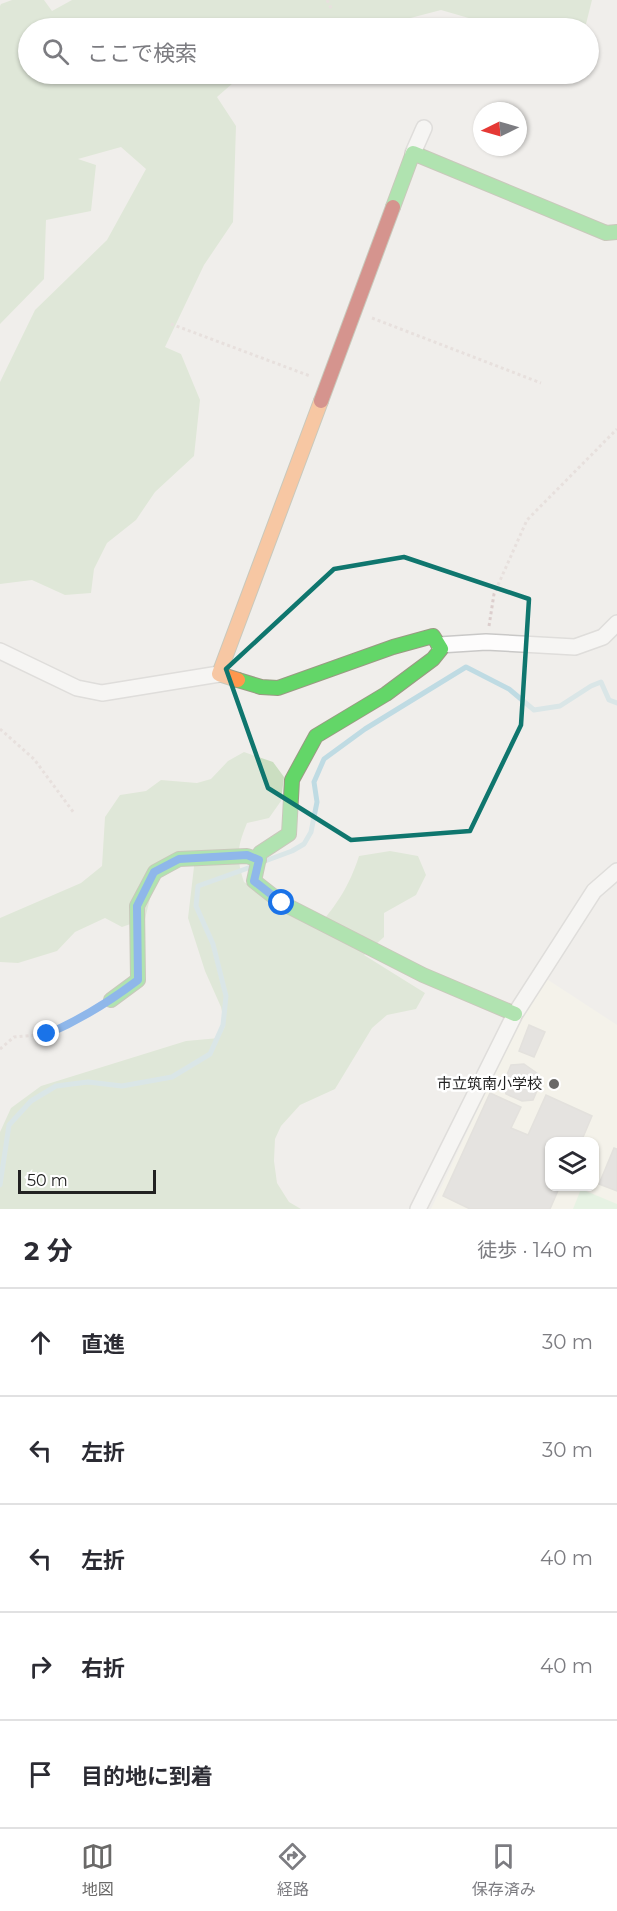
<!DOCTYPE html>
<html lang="ja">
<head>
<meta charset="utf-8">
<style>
	:root { --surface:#fff; --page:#f2f2f3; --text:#2b2b33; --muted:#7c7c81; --line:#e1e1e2; --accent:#6a6968 }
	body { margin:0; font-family:Montserrat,"Noto Sans JP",sans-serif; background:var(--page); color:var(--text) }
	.controls { position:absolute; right:18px; bottom:18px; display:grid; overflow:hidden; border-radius:12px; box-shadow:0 2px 4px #0004 }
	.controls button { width:54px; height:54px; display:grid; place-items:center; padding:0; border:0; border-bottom:2px solid var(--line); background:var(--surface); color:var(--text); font:30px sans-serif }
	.compass { position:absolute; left:473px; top:102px; width:54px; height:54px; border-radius:50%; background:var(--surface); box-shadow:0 2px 4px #0004; rotate:265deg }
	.scale { position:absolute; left:18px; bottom:15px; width:138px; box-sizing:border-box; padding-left:6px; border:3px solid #222; border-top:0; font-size:16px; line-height:21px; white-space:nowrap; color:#222; -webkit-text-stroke:4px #fff; paint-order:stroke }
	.stop { position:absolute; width:18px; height:18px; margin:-14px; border:4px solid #1a73e8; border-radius:50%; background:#fff }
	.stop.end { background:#1a73e8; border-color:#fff; box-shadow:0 2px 6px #0008 }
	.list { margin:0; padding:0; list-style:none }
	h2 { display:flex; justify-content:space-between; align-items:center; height:78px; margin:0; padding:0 24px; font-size:26px }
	h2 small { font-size:20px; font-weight:400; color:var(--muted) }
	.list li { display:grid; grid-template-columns:39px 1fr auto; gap:18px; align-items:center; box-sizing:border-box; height:108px; padding:0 24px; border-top:2px solid var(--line) }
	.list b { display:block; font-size:22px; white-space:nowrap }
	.list em { font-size:20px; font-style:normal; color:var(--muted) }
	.icon { flex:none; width:33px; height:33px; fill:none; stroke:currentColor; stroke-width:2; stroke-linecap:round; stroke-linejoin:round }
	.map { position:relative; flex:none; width:617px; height:1209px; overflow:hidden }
	.search { position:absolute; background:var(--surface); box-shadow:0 2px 4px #0004; left:18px; right:18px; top:18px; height:66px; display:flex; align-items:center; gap:15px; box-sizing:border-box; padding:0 21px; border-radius:33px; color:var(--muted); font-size:22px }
	.sheet { height:618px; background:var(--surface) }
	nav { display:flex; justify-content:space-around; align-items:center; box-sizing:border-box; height:84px; border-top:2px solid var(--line); background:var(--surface); font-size:16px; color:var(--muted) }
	nav a { display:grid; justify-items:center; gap:3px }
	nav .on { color:var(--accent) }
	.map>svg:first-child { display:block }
	.education { fill:#f8f7e8; fill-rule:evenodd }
	.forest { fill:#cbdec1 }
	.park { fill:#daf5da }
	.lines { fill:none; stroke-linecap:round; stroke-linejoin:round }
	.stream { stroke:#bfdbe3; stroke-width:5 }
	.building { fill:#d7d4d2; stroke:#d3d0cc; stroke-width:1.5 }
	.street-casing { stroke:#c9c8c7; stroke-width:18 }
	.fast-casing { stroke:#999a82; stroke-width:16 }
	.slow-casing { stroke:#999a82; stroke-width:16 }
	.jam-casing { stroke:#999a82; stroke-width:16 }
	.path { stroke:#dccecd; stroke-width:3; stroke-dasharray:3 3; stroke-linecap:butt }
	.street { stroke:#fdfcfc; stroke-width:15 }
	.fast { stroke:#63d668; stroke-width:14 }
	.slow { stroke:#ff974d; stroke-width:14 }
	.jam { stroke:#b3261e; stroke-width:14 }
	.route { stroke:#1a73e8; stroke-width:8 }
	.marked { fill:none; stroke:#0f766e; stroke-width:4.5; stroke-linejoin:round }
	.poi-dot { fill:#6a6968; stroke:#fff; stroke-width:2 }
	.labels { text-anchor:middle; stroke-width:5; stroke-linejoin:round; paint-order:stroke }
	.poi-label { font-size:15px; fill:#222; stroke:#fff; text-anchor:end }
</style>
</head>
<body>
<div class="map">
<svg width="617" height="1209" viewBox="0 0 617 1209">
	<rect width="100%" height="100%" fill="#f0eeeb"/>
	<path class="education" d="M545,978L617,1025V1209H431L517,1026ZM550,1142H594V1186H550Z"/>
	<path class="forest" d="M12,0H44L52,11L72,0H592L585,28H488L472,19L441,10L399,21L382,28H28V74H287L276,79L233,83L217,97L236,126L233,222L204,265L165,347L181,354L200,400L194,456L155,492L136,520L107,543L94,569L91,593L65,595L32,580L0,584V382L35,310L107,240L146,169L121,147L78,159L96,165L91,211L46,220L44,279L0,324V6L1,4Z
		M244,752L273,762L284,777L281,801L269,818L247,823C237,848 236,857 244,882L317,928C337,904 349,887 359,856L390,851L418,856L426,875L416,895L384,913V937L364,955L425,993L416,1009L387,1015L372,1028L335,1089L300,1105L281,1126L275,1139L274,1161L277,1183L289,1202L301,1209H0V1132L11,1108L41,1086L186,1041L219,1038L225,1026L221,1007L205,971L188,918L195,858L154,882L145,919L122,927L105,918L75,932L57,951L18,963L0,962V918L81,883L102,866L105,817L120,795L146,791L161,780L197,783L211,779L228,761Z"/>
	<path class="park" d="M581,1189L617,1204V1209H573Z"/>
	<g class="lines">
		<path class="stream" d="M265,861L292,851L304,844L311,832L317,802L314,782L324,759L365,729L466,667L509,689L534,710L560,706L591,686L601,682L609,700L617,703
			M0,1185L9,1125L31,1101L56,1086L88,1082L122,1086L172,1077L210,1054L223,1025L226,996L213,944L196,906L198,886L251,867"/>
	</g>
	<path class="building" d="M529,1025L545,1032L534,1057L519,1051Z
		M524,1064L538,1074L540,1084L533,1100L522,1101L506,1094L503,1084L511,1065Z
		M490,1093L521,1107L511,1128L528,1135L546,1095L592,1116L581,1142H550V1186H560L550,1209H470L443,1196Z
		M614,1148L617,1149V1191L599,1184Z"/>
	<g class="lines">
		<g class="street-casing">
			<path id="street" d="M413,153L424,128
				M439,645L486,642L575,647L603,637L617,623
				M0,651L77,688L102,693L219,674
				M418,1209L515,1014L594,891L617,871"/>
		</g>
		<g class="fast-casing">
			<path id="fast" d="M393,207L413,153L606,233L617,232
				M238,680L261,687L278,688L393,647L433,636L441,649L433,659L386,694L316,736L292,780L289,834L260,853L254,881L282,903L423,975L515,1014
				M111,1000L138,980L137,906L155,872L179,859L247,856L259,860"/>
		</g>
		<g class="slow-casing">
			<path id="slow" d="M238,680L219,674L321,401"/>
		</g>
		<g class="jam-casing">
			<path id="jam" d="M321,401L393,207"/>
		</g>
		<path class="path" d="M327,0L332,10
			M372,318L541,383
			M171,324L310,376
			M489,626L494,594L527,520L617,429
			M0,729L34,759L74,813
			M0,1049L14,1037L47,1034L76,1021L94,1010"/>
		<use href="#street" class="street"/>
		<use href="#fast" class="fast"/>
		<use href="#slow" class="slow"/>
		<use href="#jam" class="jam"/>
	</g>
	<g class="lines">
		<path class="route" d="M47,1034C80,1020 109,1002 138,980L137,906L154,872L179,859L247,855L259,860L254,881L282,903"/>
	</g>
	<path d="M0 0H617V1209H0ZM404,557L529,599L521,725L470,831L351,840L268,788L226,669L334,569Z" fill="#f0eeeb" fill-opacity=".55" fill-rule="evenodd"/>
	<path class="marked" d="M404,557L529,599L521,725L470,831L351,840L268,788L226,669L334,569Z"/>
	<circle class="poi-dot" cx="554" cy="1084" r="6"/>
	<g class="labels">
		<g class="poi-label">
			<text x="542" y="1089">市立筑南小学校</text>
		</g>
	</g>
</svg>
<div class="controls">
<button><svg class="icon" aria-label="layers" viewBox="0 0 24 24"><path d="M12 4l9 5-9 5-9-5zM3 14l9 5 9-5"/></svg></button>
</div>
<svg class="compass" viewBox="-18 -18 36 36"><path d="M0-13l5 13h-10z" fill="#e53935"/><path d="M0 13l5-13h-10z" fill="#7c7c81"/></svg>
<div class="scale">50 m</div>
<div class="stop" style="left:282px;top:903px"></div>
<div class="stop end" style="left:47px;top:1034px"></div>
<div class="search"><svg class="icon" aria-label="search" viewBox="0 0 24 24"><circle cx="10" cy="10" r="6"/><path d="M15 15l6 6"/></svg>ここで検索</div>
</div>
<section class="sheet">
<h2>2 分<small>徒歩 · 140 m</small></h2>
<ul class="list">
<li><svg class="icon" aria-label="ahead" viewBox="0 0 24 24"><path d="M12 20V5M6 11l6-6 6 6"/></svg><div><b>直進</b></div><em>30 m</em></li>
<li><svg class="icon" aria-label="left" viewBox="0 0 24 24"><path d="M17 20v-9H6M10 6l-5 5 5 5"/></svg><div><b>左折</b></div><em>30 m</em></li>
<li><svg class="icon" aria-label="left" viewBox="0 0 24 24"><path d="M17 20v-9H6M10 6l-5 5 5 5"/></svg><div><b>左折</b></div><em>40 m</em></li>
<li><svg class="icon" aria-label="right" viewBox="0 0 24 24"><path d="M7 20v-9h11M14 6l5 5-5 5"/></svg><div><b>右折</b></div><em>40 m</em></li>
<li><svg class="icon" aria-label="arrive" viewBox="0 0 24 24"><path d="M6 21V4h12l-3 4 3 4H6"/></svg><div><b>目的地に到着</b></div></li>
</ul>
</section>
<nav>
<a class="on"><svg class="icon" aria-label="map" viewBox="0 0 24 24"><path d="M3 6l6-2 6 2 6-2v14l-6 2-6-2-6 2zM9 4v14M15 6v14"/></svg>地図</a>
<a><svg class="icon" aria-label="directions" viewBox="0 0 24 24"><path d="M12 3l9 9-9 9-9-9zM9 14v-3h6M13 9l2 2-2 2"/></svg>経路</a>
<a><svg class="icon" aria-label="saved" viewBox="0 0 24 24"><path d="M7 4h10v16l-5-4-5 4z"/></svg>保存済み</a>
</nav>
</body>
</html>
